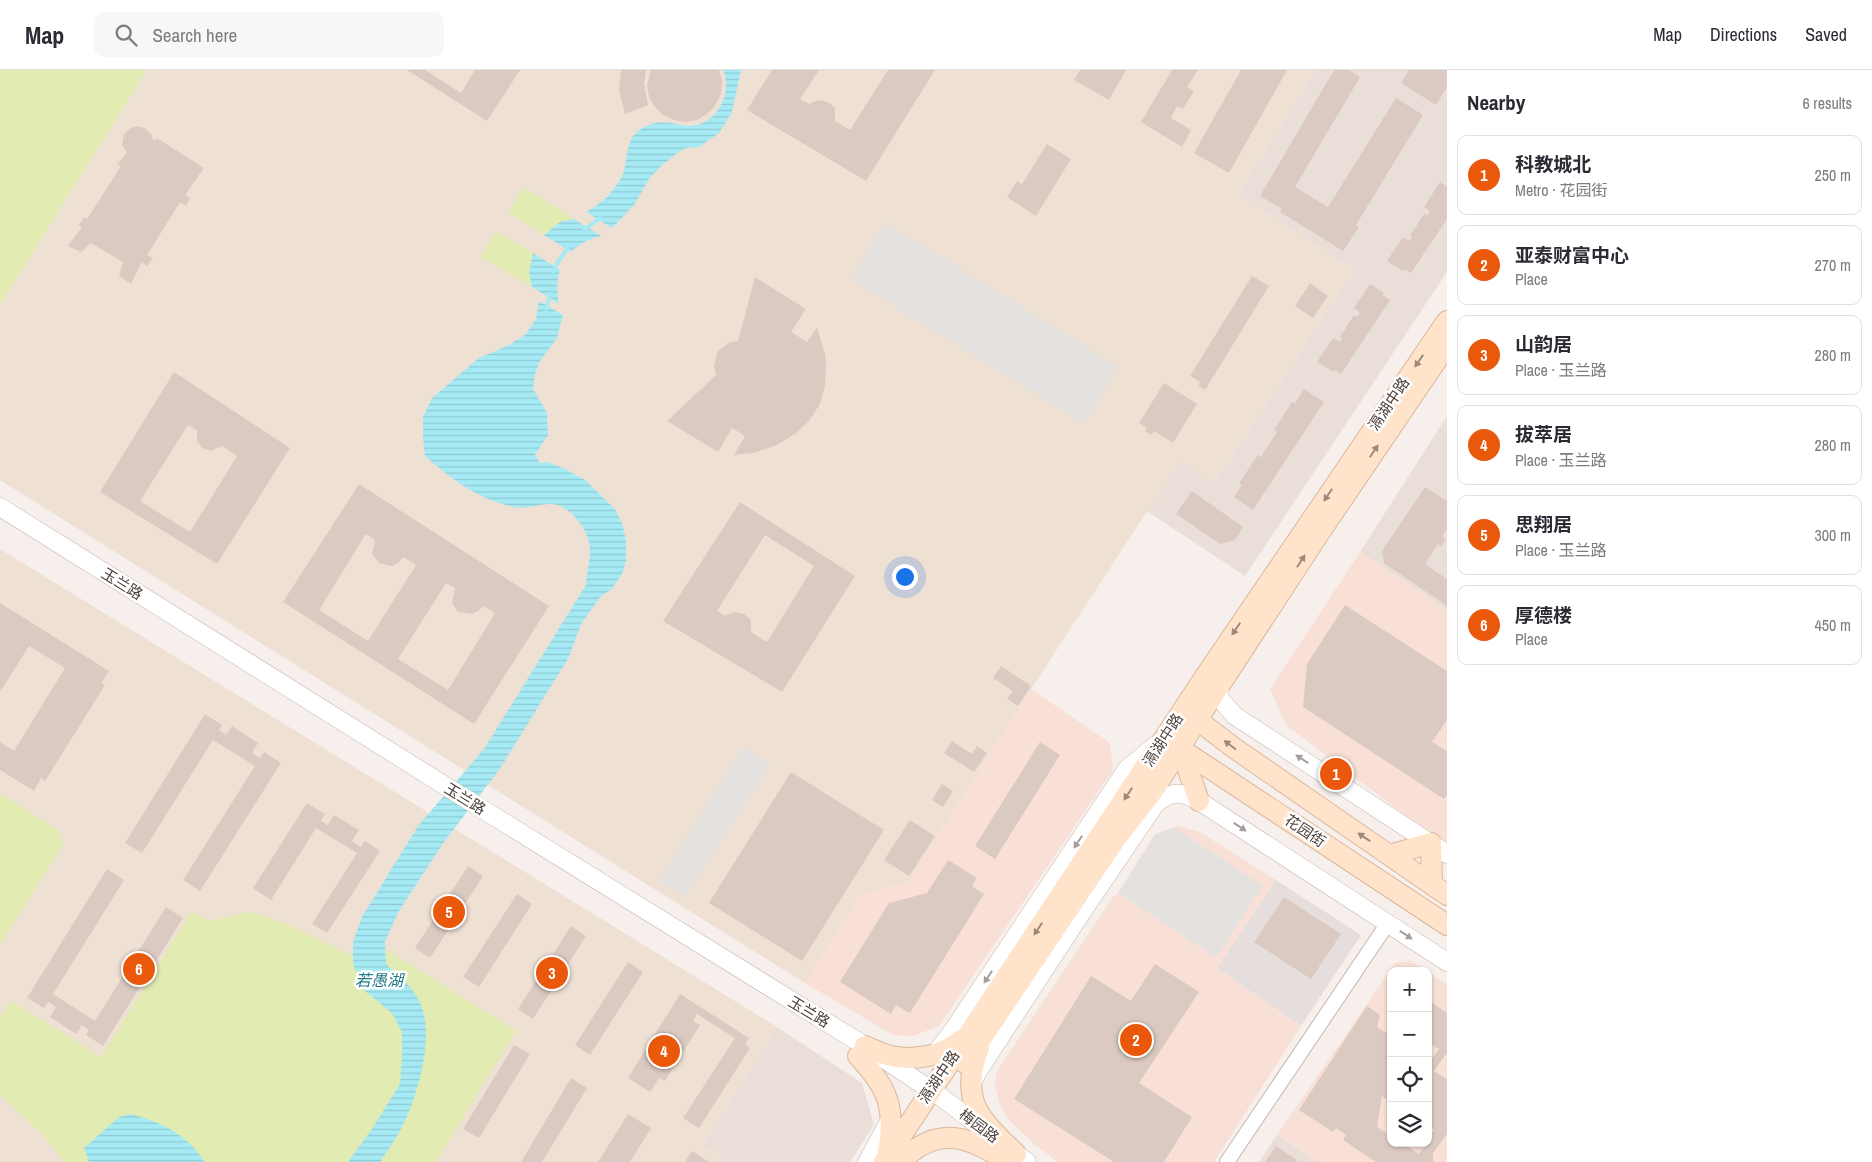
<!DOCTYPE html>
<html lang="en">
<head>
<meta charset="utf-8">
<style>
	:root { --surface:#fff; --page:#f7f7f7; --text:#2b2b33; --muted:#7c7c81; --line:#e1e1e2; --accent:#ea580c }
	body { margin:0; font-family:"Archivo Narrow","Noto Sans SC",sans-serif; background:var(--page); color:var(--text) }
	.controls { position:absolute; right:15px; bottom:15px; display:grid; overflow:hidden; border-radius:10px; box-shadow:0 1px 4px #0004 }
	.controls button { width:45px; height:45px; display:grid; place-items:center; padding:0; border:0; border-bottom:1px solid var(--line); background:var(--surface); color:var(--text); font:25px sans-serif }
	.you { position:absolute; left:904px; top:506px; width:18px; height:18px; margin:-12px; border:4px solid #fff; border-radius:50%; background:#1a73e8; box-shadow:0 0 0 8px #1a73e833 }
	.badge { display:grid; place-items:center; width:32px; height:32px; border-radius:50%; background:var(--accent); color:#fff; font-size:16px; font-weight:700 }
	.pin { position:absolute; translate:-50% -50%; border:2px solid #fff; box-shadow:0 1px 5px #0006 }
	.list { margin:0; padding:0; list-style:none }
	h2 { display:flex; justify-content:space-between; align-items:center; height:65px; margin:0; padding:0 20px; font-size:21px }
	h2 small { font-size:16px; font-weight:400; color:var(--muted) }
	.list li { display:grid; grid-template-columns:32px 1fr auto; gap:15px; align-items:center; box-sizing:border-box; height:80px; margin:0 10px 10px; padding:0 10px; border:1px solid var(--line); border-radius:10px }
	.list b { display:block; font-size:19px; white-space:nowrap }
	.list p { margin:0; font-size:16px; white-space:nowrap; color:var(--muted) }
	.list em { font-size:16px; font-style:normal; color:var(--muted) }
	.icon { flex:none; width:28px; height:28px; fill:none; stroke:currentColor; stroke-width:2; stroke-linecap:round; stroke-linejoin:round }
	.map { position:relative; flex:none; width:1447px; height:1092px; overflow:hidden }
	header { display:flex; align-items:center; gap:30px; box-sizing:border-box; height:70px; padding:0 25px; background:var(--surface); border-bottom:1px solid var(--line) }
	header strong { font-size:24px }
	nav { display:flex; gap:28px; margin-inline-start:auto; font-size:18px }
	.search { width:350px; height:45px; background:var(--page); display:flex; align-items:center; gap:12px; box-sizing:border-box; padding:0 18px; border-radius:10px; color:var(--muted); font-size:19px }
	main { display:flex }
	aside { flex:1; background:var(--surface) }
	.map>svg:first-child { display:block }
	.residential { fill:#eadfd8 }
	.commercial { fill:#f8e0d6 }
	.industrial { fill:#e6dedc }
	.education { fill:#efe0d4 }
	.green { fill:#e2ebb2 }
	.parking { fill:#e4e1df }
	.water { fill:url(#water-rules) }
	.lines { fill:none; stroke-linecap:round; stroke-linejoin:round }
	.stream { stroke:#a5eaf4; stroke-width:4 }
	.building { fill:#dbcac2; fill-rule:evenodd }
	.minor-casing { stroke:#c5b7af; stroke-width:16 }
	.tertiary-casing { stroke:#c5b7af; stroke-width:19 }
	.secondary-casing { stroke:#dab79b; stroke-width:22 }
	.minor { stroke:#fff; stroke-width:14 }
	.tertiary { stroke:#fff; stroke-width:18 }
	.secondary { stroke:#ffe4cb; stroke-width:20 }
	.oneway { fill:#9c897a }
	.oneway2 { fill:#a59e9c }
	.labels { text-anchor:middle; stroke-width:5; stroke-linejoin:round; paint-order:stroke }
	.street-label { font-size:15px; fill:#4b3e38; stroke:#fff }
	.water-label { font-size:16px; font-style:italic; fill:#237b89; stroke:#fff }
</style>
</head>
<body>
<header>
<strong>Map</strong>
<div class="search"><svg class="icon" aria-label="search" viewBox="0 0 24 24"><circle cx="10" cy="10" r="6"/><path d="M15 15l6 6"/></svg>Search here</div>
<nav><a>Map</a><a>Directions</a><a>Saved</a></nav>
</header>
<main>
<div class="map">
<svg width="1447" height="1092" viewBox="0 0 1447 1092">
	<defs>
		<pattern id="water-rules" width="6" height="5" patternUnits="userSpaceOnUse" patternTransform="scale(1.25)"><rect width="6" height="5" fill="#a5eaf4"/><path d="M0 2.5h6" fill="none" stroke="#90cad2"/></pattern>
	</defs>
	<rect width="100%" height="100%" fill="#f6efeb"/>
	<path class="residential" d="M1316,0H1447V202L1245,506L1147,441L1180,390L1215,412L1354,200L1238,124Z
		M1447,346V540L1360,482Z
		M777,957L862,1013L874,1055L850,1092H729L703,1075Z
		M1277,1065L1319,1092H1259Z"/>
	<path class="commercial" d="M1360,482L1447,540V777L1286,655L1270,619Z
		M1031,619L1110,673L1113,700L939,956L913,966L893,965L805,913L860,824L909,811Z
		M1178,756L1200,762L1276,810L1217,898L1301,956L1214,1092H1058L1034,1074L1009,1050L1000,1035L995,1016L997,1001L1113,827L1118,823L1154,765Z
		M1411,891L1426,901H1391V1073H1428V902L1447,914V1092H1319L1277,1065L1395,893Z"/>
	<path class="industrial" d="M1276,810L1361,865L1301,956L1217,898Z"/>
	<path class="education" d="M147,0H1316L1238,124L1354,200L1214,413L1180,391L1031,619L909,811L860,825L805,913L0,410V235Z
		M0,479L777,957L703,1075L729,1092H0Z"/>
	<path class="green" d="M0,0H147L0,235Z
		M524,117L574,149L560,153L544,165L508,142Z
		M496,161L533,183L529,203L532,217L481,187Z
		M0,723L58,760L64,773L0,875Z
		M191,842L211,851L248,842L260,844L287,854L373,896L384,878L516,961L436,1092H64L43,1065L0,1025V948L11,931L101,987Z"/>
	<path class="parking" d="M886,152L1119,297L1084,354L850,209Z
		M744,677L770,694L685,827L658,810Z
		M1174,757L1263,816L1216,888L1118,823L1156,764Z"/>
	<path class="water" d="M723,0H741L732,42L719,63L699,77L686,78L677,83L659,98L649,109L634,135L612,158L586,142C602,134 618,118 624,101C628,86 626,68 641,59C667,43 679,61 700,54C721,47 732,18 723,0Z
		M574,149L601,166C589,169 580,173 571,182L544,165L560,152Z
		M533,183L560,200C556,212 557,222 559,234L532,217L529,203Z
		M539,231L563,245L557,268L540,291L535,304L533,319L547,343L548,365L535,385L540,393L547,392L563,398L585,410L615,439L622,453L626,470V490L623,502L612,519L601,526L581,554L569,587L499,700L444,772L399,841L385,871L386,894C398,905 412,916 419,931C437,964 416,1033 399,1063C393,1073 386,1083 380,1092H348L372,1059L400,1014L402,987V962L392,943L365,921L353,894V872L362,847L418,756L484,679L586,515C586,504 590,493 590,481C591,463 571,435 552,434C540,433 526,440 514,437C477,429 453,410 425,386L423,367V347L432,328L479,288L509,275L526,264L536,249Z
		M131,1044C163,1053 185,1063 205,1092H89L84,1078L119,1047Z"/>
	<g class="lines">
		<path class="stream" d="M584,160L600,148
			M554,202L556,195L569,176
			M546,239L550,224"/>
	</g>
	<path class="building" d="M407,0H425L461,23L475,0H520L487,51Z
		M621,0H646L644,14L648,35L625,44L619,21Z
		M651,0H719L722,11L721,24L715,36L707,44L697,50L685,52L674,50L663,45L655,37L649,27L647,15Z
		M772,0H819L800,29L809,34L818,30L828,32L835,38V51L850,60L888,0H935L866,111L747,40Z
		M1080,0H1126L1109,30L1074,10Z
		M1172,0H1198L1187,17L1194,21L1183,39L1177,36L1171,48L1191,60L1182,77L1141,52Z
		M1241,0H1287L1229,103L1194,83Z
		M1334,0H1349L1360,7L1295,117L1328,137L1396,28L1423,45L1356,155L1359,157L1343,181L1280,142L1282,139L1260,126Z
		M1409,0H1447V17L1436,35L1401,13Z
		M136,56L145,58L152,65L153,70H156L157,68L204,98L185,125L190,128L186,136L180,132L147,185L153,188L147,196L142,192L131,214L119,206L123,192L91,173L81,182L68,176L82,157L79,155L84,147L87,149L121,96L117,94L127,83L122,75L124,64L131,58Z
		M1047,74L1071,89L1036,146L1007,127L1017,111L1022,114Z
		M1440,112L1447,117V149L1411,203L1404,199L1403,201L1387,191L1403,167L1410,171L1412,167L1410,166L1424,144L1427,146L1430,141L1424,137Z
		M1252,206L1269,216L1205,320L1198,316L1200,312L1190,306Z
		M755,207L806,239L791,262L807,272L817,257L825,284L826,296L825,316L820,334L809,351L795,364L777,375L754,383L734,385L745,366L732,358L718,382L667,351L716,305L714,297L717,282L728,273L738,271Z
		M1310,213L1328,226L1313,248L1295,236Z
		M1370,214L1384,223L1382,225L1390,230L1341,304L1335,300L1333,302L1317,292L1333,268L1340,272L1342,269L1340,267L1354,245L1357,247L1360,242L1354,238Z
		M174,302L290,378L217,494L100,422ZM188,355L197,360V370L202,378L211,381L222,376L237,386L190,462L140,431Z
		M1164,313L1197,334L1173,373L1154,361L1152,365L1145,361L1147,358L1139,353Z
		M1304,319L1324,332L1253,440L1234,427L1242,415L1239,413L1258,385L1261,387L1277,362L1274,360L1292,332L1295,333Z
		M359,414L549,536L474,654L283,532ZM366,464L375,470L372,484L379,493L392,496L398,493L403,487L416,495L368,571L319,540ZM446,513L455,518L452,533L458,542L471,544L478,541L483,536L495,543L448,620L398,589Z
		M1425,417L1447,431V459L1442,466L1446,469L1441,477L1438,474L1425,494L1447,509V536L1384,493L1382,481Z
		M1192,421L1243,457L1235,470L1220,474L1176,444Z
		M740,432L855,506L782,622L663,551ZM765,465L814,496L767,572L751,562V550L744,544L734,542L725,546L717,541Z
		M0,533L109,601L101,613L105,615L45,711L41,708L34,721L0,700V672L14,681L65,598L29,576L0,622Z
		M1345,535L1447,601V650L1432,672L1447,681V725L1444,729L1303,637L1307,594Z
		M1001,596L1031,616L1018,636L1007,629L1013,621L993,608Z
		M205,644L222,655L219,660L226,665L232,656L258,673L252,683L260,688L264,682L281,693L200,821L183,810L255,696L213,670L142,783L125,773Z
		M952,671L972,684L977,676L987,683L974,702L944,683Z
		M1040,672L1060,685L995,789L975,776Z
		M791,702L884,760L802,891L709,833Z
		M942,714L953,721L943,737L932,730Z
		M307,733L325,744L321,751L328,755L334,745L359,760L352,771L361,777L365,771L380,781L327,863L312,854L357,783L316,758L271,830L253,818Z
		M910,750L935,766L909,806L884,790Z
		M948,790L977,808L972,816L984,824L910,943L896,935L891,944L840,912L889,833L927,823Z
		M468,796L483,806L430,888L415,878Z
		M107,799L124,810L53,924L95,951L166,837L183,848L103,976L86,965L89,960L82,955L76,964L50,947L56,937L48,932L44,938L27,928Z
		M517,824L532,834L479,917L463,907Z
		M1284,827L1341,864L1311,909L1254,872Z
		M571,856L586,866L533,949L518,939Z
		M628,892L643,902L590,985L575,975Z
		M1155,894L1199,922L1139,1013L1192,1047L1164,1092H1114L1014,1029L1091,906L1131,931Z
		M680,924L749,968L745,974L750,978L699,1058L683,1048L735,968L697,944L693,951L700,955L665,1011L659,1008L650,1022L628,1008Z
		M1428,930L1447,943V984H1446L1434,1001L1447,1009V1064L1433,1083V1092H1376L1343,1070L1346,1065L1336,1058L1333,1062L1299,1040L1367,936L1380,945L1377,957L1391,966V1032L1382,1026L1377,1057L1391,1066V1073H1402L1419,1084L1426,1073H1428V1069L1434,1060L1428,1056V994L1439,979L1428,972Z
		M514,975L530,984L479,1068L463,1059Z
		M571,1008L587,1018L542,1092H521Z
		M628,1044L651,1058L630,1092H598Z
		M1276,1076L1297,1090L1296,1092H1265Z
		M692,1081L709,1092H685Z"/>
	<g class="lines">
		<g class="minor-casing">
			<path id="minor" d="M1227,1092L1388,853"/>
		</g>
		<g class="tertiary-casing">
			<path id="tertiary" d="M0,437L479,737L865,976L941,1027L1027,1092
				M1219,617L1220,629L1235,646L1447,784
				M935,984L952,962L1127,699L1156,675
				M974,1009L978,1001L1082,842L1156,733C1172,721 1181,721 1199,731L1447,892
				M867,1092L890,1050"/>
		</g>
		<g class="secondary-casing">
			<path id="secondary" d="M1187,642L1234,678L1447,825
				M1170,672L1447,855
				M1180,677L1199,731
				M1389,785L1431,773L1432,815
				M865,976C874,980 882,984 891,986C914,991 943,986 961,970
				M979,978C958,1031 981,1050 1016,1084
				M858,986C888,1018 896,1038 888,1082
				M965,993L1117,767L1155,718L1197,650L1318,465L1447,275
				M884,1092L1204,608L1447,251
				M900,1092C938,1054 969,1066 1008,1092"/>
		</g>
		<use href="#minor" class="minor"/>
		<use href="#tertiary" class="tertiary"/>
		<use href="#secondary" class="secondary"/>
	</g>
	<defs><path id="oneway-solid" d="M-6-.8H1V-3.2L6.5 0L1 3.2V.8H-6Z" transform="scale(1.25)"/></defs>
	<g class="oneway">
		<use href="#oneway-solid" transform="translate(1419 291) rotate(124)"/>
		<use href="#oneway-solid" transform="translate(1374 381) rotate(-56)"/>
		<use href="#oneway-solid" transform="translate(1328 425) rotate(124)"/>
		<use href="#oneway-solid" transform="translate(1301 491) rotate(-57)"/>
		<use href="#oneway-solid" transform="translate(1236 559) rotate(124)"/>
		<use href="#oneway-solid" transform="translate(1230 675) rotate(-143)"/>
		<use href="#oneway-solid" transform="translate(1128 724) rotate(124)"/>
		<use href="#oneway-solid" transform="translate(1364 767) rotate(-146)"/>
		<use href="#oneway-solid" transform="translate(1038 859) rotate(124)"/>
	</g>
	<g class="oneway2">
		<use href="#oneway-solid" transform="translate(1302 689) rotate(-147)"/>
		<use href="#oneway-solid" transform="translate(1240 757) rotate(33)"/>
		<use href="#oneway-solid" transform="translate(1078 772) rotate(124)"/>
		<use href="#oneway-solid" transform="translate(1406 865) rotate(34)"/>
		<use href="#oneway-solid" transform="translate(988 907) rotate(123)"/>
	</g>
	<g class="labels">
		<g class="street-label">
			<text transform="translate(1389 334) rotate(-56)" y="5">滆湖中路</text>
			<text transform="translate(122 514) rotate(32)" y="5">玉兰路</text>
			<text transform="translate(1163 670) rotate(-57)" y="5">滆湖中路</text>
			<text transform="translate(465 729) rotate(32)" y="5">玉兰路</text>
			<text transform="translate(1305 761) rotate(34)" y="5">花园街</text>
			<text transform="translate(809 942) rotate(31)" y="5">玉兰路</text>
			<text transform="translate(939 1007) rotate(-56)" y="5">滆湖中路</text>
			<text transform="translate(979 1056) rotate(37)" y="5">梅园路</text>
		</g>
		<g class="water-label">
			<text x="379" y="916">若愚湖</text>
		</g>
	</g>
</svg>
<div class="controls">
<button>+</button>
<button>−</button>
<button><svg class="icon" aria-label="locate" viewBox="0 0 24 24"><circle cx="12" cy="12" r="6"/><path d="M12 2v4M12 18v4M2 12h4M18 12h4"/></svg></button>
<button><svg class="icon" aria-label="layers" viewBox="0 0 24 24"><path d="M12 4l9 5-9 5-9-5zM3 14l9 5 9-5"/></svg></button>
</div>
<div class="you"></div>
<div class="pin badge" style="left:1336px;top:704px">1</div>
<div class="pin badge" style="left:1136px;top:970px">2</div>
<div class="pin badge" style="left:552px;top:903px">3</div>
<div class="pin badge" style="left:664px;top:981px">4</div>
<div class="pin badge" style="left:449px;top:842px">5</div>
<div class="pin badge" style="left:139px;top:899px">6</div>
</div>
<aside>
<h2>Nearby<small>6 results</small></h2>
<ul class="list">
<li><span class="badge">1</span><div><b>科教城北</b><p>Metro · 花园街</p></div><em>250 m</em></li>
<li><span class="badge">2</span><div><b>亚泰财富中心</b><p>Place</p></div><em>270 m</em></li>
<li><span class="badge">3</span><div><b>山韵居</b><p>Place · 玉兰路</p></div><em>280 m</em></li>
<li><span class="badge">4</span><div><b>拔萃居</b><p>Place · 玉兰路</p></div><em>280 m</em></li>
<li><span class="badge">5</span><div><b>思翔居</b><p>Place · 玉兰路</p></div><em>300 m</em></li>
<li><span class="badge">6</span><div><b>厚德楼</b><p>Place</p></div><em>450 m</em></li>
</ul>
</aside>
</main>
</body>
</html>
